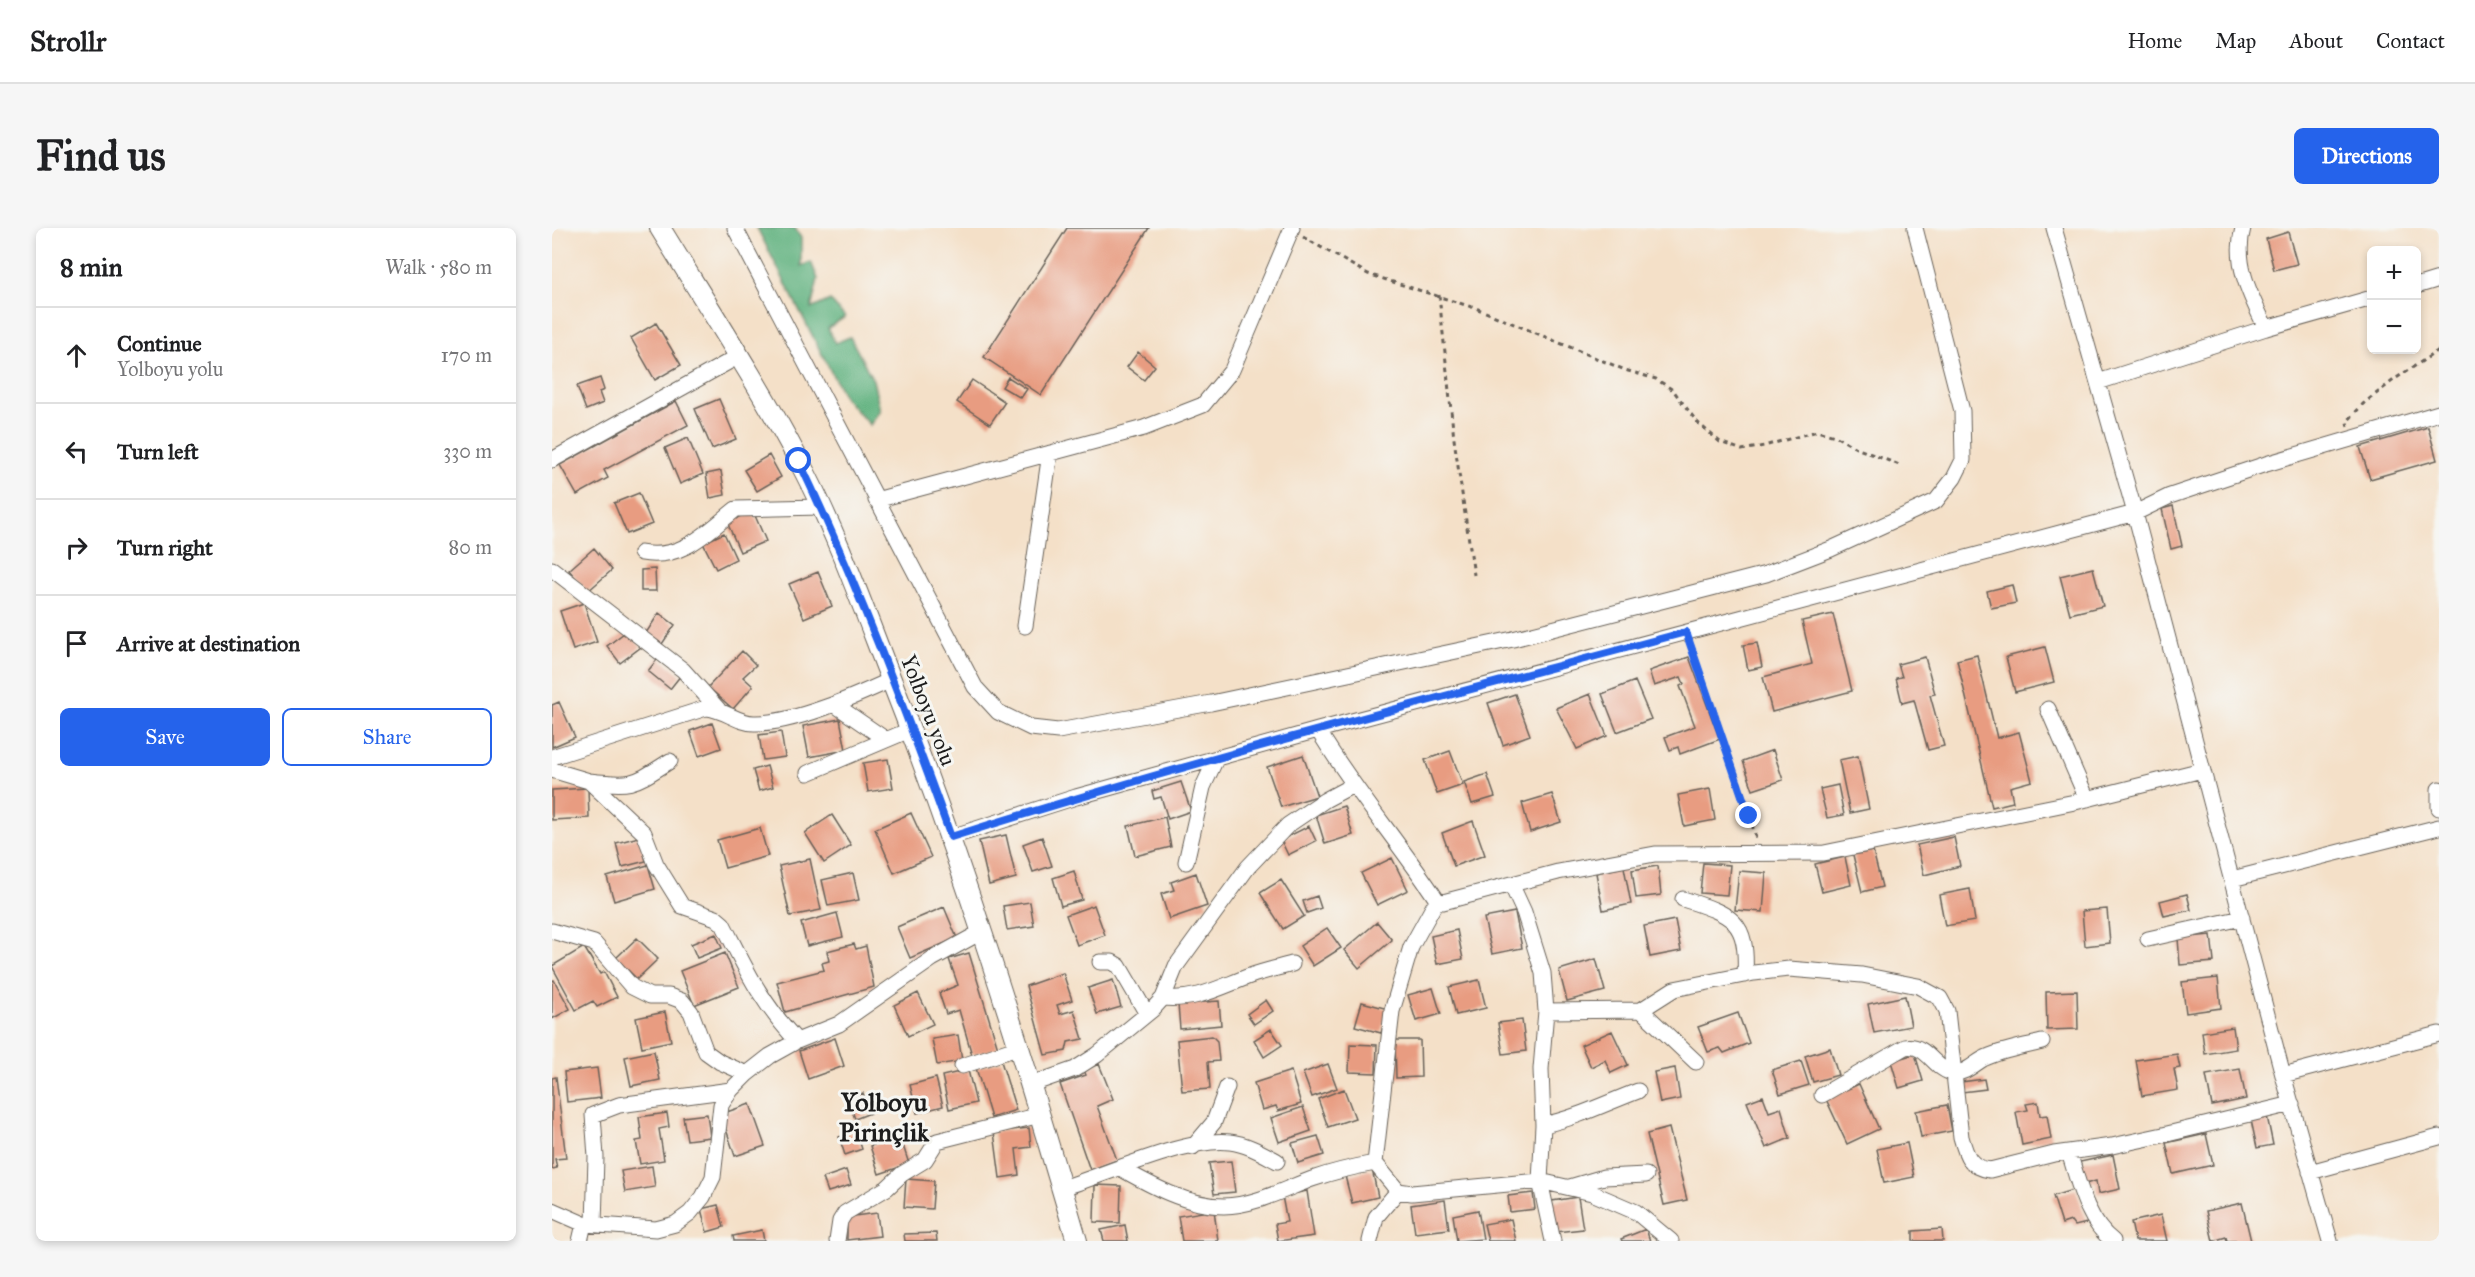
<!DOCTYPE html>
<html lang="en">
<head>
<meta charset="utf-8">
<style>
	:root { --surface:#fff; --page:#f6f6f6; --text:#202124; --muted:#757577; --line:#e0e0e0; --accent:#2563eb }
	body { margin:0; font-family:"IM FELL Great Primer",serif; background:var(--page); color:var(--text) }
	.controls { position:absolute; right:18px; top:18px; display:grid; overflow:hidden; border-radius:9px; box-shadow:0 3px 9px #0003 }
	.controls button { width:54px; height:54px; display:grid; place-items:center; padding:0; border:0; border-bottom:2px solid var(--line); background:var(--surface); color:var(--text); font:30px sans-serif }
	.stop { position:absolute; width:18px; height:18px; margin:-14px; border:4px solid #2563eb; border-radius:50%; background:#fff }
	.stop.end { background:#2563eb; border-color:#fff; box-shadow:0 2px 6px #0008 }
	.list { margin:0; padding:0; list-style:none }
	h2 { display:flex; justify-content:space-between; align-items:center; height:78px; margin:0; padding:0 24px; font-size:26px }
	h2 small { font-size:20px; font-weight:400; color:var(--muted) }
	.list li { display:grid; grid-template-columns:39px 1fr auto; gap:18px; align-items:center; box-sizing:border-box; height:96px; padding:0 24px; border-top:2px solid var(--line) }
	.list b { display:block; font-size:22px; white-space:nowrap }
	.list p { margin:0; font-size:20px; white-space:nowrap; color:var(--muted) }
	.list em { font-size:20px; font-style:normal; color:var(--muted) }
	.actions { display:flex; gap:12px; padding:18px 24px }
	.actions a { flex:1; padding:14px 0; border:2px solid var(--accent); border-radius:9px; text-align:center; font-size:21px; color:var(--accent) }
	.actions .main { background:var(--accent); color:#fff }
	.icon { flex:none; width:33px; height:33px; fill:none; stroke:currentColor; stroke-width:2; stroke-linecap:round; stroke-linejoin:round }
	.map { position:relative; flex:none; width:1887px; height:1013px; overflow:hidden; border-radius:9px }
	header { display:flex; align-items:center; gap:36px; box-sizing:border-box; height:84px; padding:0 30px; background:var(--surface); border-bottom:2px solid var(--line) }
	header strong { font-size:28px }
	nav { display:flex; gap:33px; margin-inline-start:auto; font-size:21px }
	.intro { display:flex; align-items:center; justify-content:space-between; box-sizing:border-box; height:144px; padding:0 36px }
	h1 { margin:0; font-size:42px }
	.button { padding:15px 27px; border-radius:9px; background:var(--accent); color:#fff; font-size:21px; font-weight:700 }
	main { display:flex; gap:36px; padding:0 36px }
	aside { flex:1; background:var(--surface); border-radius:9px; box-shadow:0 3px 9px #0003 }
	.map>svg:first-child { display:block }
	.forest { fill:#5fb17e; stroke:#3e664d; stroke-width:1.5 }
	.building { fill:#e89c81 }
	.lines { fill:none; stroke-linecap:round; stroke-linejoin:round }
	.minor-casing { stroke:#686158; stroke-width:17 }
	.major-casing { stroke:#686158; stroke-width:22 }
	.path { stroke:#686158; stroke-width:3; stroke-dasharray:4.5 4.5; stroke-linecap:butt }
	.minor { stroke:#fff; stroke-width:15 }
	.major { stroke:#fff; stroke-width:20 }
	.route { stroke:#2563eb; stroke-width:8 }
	.labels { text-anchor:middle; stroke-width:6; stroke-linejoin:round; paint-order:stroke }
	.street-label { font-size:22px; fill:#1c1c1c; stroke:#f6f6f2 }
	.quarter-label { font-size:26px; font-weight:bold; fill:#1c1c1c; stroke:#f6f6f2 }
</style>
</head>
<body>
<header>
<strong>Strollr</strong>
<nav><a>Home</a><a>Map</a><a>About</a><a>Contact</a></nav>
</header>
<div class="intro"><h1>Find us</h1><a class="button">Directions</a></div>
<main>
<aside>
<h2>8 min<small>Walk · 580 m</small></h2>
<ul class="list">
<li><svg class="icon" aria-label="ahead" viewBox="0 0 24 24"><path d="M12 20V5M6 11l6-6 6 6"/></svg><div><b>Continue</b><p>Yolboyu yolu</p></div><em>170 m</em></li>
<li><svg class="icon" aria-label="left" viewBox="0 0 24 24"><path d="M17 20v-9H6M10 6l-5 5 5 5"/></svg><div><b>Turn left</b></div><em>330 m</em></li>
<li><svg class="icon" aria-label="right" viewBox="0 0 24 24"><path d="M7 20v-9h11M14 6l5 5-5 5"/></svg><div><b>Turn right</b></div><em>80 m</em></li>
<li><svg class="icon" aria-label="arrive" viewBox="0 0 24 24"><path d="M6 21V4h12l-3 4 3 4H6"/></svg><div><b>Arrive at destination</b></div></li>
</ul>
<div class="actions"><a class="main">Save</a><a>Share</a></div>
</aside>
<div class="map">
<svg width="1887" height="1013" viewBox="0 0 1887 1013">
	<rect width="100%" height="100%" fill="#f6f6f2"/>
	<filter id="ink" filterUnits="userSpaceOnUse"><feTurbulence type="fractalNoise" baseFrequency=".0167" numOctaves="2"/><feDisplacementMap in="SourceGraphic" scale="12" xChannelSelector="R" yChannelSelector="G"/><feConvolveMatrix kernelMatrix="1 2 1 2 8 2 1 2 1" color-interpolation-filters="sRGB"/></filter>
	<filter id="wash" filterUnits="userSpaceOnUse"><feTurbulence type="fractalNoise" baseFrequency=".008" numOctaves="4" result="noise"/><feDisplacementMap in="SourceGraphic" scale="24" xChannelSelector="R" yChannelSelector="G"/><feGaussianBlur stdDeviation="1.35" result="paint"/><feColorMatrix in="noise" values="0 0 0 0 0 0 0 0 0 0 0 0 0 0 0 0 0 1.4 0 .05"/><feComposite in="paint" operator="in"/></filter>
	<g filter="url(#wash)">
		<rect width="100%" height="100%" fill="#f4e0c8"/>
		<path class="forest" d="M205,0H243L249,10V38L259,34L266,51L259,81L278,72L293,89L276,100L283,115L298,109L321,152L328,182L318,197L293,171Z"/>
		<g id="blocks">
			<path class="building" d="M515,0H597L489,167L432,129Z
				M1736,4L1745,36L1722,42L1714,11Z
				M104,95L129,137L103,152L79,110Z
				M586,124L603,138L592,152L575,139Z
				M456,149L475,161L469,170L450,159Z
				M48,150L52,162L47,164L51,175L34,182L25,158Z
				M420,152L453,174L438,196L405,174Z
				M167,171L184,211L160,221L143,181Z
				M124,173L136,197L52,242L56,250L25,267L8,237Z
				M1876,199L1885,232L1818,251L1808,219Z
				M136,210L151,246L128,256L113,220Z
				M217,227L229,249L205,263L192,242Z
				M169,243L173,267L158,270L154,246Z
				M87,265L100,296L75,306L62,275Z
				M1621,278L1630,318L1619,321L1610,281Z
				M201,283L214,313L188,324L175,294Z
				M172,305L184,331L164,341L151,315Z
				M42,320L60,342L35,364L17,342Z
				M1541,340L1551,378L1518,386L1508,348Z
				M103,341L104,363H89V342Z
				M266,344L280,378L252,390L237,356Z
				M1460,357L1464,375L1439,380L1435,363Z
				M32,375L45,414L21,422L8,383Z
				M107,385L123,397L110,416L94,405Z
				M1281,386L1300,463L1220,484L1211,449L1260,436L1250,393Z
				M76,402L89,419L68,435L55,418Z
				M1205,415L1210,439L1196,442L1191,417Z
				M1493,419L1502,454L1463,464L1454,429Z
				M190,423L204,437L191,449L201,458L181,481L156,459Z
				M1425,427L1445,510L1467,504L1480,553L1458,559L1461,574L1440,579L1405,432Z
				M107,429L129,447L118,461L96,443Z
				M1137,429L1168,511L1128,526L1126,519L1118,522L1113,509L1143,498L1128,458L1132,456L1129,449L1102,458L1097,443Z
				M1373,429L1383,466L1378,467L1392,518L1376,522L1362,472L1350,475L1344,450L1350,449L1346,436Z
				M1083,453L1099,491L1065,504L1050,466Z
				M963,466L978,507L951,517L936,475Z
				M1038,466L1055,508L1025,521L1004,480Z
				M7,474L23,509L0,519V477Z
				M288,491L294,522L257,529L251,498Z
				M160,495L169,520L147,528L138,503Z
				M229,504L233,529L211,532L207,507Z
				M1221,522L1231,552L1201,562L1191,533Z
				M898,523L911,557L885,566L873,532Z
				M751,527L765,568L729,579L715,539Z
				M1306,528L1317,581L1298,585L1287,532Z
				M336,531L341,560L316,564L311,535Z
				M215,538L221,559L207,563L201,542Z
				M935,546L943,569L920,576L912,554Z
				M629,554L639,583L616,591L609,569L602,571L600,563Z
				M1286,557L1292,587L1275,590L1268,561Z
				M36,560L37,590L0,592V562Z
				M1158,561L1163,592L1132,598L1126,567Z
				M1000,566L1009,594L978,604L970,575Z
				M792,578L801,607L773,616L764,587Z
				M359,585L379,629L342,645L323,601Z
				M280,587L299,617L272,635L253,605Z
				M613,589L619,619L583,628L576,598Z
				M921,593L933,627L902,638L890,605Z
				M757,598L764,613L736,627L729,612Z
				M208,600L216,628L173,640L165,612Z
				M454,607L464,650L437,657L427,613Z
				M87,609L94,633L70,639L64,615Z
				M490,609L500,638L481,644L471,616Z
				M1402,609L1408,638L1372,647L1365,617Z
				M1321,623L1330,659L1310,664L1301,627Z
				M1293,629L1299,657L1270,664L1263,636Z
				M840,630L856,662L825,677L809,645Z
				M258,631L269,682L238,688L227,638Z
				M1151,635L1178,637L1175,667L1148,665Z
				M96,637L103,661L62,673L55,649Z
				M1106,638L1109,667L1084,670L1080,642Z
				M1072,639L1079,676L1051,682L1044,645Z
				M522,643L530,672L509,678L501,650Z
				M1187,643L1214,645L1211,684L1183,682Z
				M301,645L307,672L276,678L270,652Z
				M644,645L655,678L617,691L609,666L622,662L619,654Z
				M729,652L752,688L731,701L708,665Z
				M1418,661L1423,693L1393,698L1387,667Z
				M1635,666L1639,682L1612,688L1608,673Z
				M765,668L769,680L755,685L751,673Z
				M478,674L482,698L455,702L451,678Z
				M542,677L553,707L525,717L514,687Z
				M392,679L405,710L358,730L345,699Z
				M1555,681L1558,715L1533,718L1530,683Z
				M963,684L970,720L940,726L932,690Z
				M285,685L291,709L255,718L249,695Z
				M1123,692L1129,723L1098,729L1092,698Z
				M825,694L840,712L807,740L792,722Z
				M775,700L789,720L761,738L748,718Z
				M905,702L911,731L885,736L879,708Z
				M164,706L170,720L145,730L139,716Z
				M1659,707L1662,734L1628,737L1626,710Z
				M85,710L106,731L85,751L64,730Z
				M302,716L304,721L314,718L322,759L233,784L225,754L272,742L270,735L277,733L275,723Z
				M32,719L48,746L52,744L65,769L45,779L41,773L24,782L0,738Z
				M173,725L187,759L142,777L128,743Z
				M417,725L446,820L420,827L407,782L394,786L387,765L406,757L397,731Z
				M1044,731L1053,763L1015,773L1007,742Z
				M511,745L520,772L505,777L508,786L522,782L531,811L516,814L514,823L493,827L474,758Z
				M1666,750L1669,780L1634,785L1630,754Z
				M2,752L18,781L0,791V753Z
				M561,752L569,779L545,786L536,760Z
				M927,752L934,780L904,787L897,759Z
				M881,760L889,786L864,793L856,767Z
				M1525,763L1526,801L1495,802L1494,764Z
				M366,765L381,796L356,808L342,777Z
				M1353,768L1359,798L1322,805L1316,776Z
				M714,772L721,783L702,796L695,786Z
				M667,773L669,797L628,801L626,776Z
				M810,774L836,781L829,805L803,798Z
				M113,784L119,813L90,819L84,790Z
				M1186,785L1197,815L1172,825L1168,820L1156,824L1146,799Z
				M970,792L974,823L951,826L946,795Z
				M1681,799L1684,821L1653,826L1650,804Z
				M719,801L730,817L712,829L702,812Z
				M1060,803L1076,837L1059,845L1053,832L1039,839L1029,817Z
				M406,807L410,833L385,837L380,811Z
				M660,808L665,813L667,833L656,834L658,861L630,863L625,812Z
				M283,810L292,838L256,851L247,823Z
				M843,812H868L869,849L844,850Z
				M798,816L825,817L824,845L797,844Z
				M1278,820L1286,847L1261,854L1253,828Z
				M102,823L108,852L79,858L73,829Z
				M1363,826L1371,853L1347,860L1339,833Z
				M1625,826L1628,840L1622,841L1626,862L1590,868L1584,832Z
				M449,833L464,882L439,890L424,840Z
				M1249,833L1257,857L1228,866L1220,842Z
				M547,836L561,871L545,878L565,932L538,942L508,856L534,847L532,842Z
				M776,836L785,860L760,869L751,845Z
				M45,840L49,870L15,874L12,844Z
				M1123,840L1128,871L1108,875L1102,844Z
				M1688,841L1694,871L1660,878L1654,847Z
				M416,842L424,875L397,881L390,848Z
				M739,843L749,876L726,883L724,878L710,882L702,855Z
				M4,849L14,930L3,931L5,940L0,941V850Z
				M384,850L391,878L365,885L358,857Z
				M1432,851L1434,861L1410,864L1409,854Z
				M1307,856L1327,901L1295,916L1274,871Z
				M792,861L803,890L776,899L766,871Z
				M311,865L318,885L303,891L296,871Z
				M1211,868L1217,884L1229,880L1238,910L1214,920L1195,874Z
				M1486,874L1488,888L1495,887L1499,911L1470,917L1464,884L1476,882L1474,876Z
				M198,876L213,918L183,928L169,886Z
				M1395,877L1400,903L1369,909L1364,883Z
				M751,879L759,903L727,914L719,890Z
				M115,885L117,899L107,901L112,932L88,936L84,913L90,912L87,889Z
				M155,886L158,909L135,912L131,889Z
				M1715,888L1721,917L1705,920L1699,892Z
				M477,900L479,919L464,921L467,947L448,950L442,904Z
				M1117,900L1135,972L1112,977L1095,906Z
				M304,903L310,921L293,927L287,909Z
				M1654,906L1661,937L1621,946L1614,915Z
				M348,908L357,936L327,946L318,918Z
				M766,908L772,927L746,935L740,915Z
				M1355,915L1362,949L1332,955L1325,921Z
				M1561,927L1568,961L1546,966L1544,953L1533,956L1528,934Z
				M679,933L683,964L662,966L657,935Z
				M100,938L103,959L73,964L69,943Z
				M820,941L826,969L800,975L793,948Z
				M294,942L299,957L276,964L271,950Z
				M354,951L382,953L380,981L352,979Z
				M543,957L569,958L568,995L542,994Z
				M1524,961L1535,995L1523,998L1519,993L1510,996L1501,968Z
				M755,963L762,1008L726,1013L723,996L735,994L730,968Z
				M981,965L983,981L958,984L956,968Z
				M1026,969L1031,1001L1004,1004L1000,973Z
				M893,972L897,1001L863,1005L859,977Z
				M1690,975L1699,1013H1675L1674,1009L1661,1013L1654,983Z
				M166,977L172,999L155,1004L149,981Z
				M662,982L666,1013H630L626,988Z
				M926,982L931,1011L905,1013L901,987Z
				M325,985L328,1008L295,1012V989Z
				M1609,987L1615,1013H1583L1579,994Z
				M959,991L964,1013H936L932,996Z
				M573,997L576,1013H552L549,1002Z
				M1094,1001L1098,1013H1070L1069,1011Z
				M1390,1001L1391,1013H1361V1003Z
				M210,1002L212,1013H182L181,1008Z
				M384,1005L385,1013H353L352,1006Z"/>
		</g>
	</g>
	<g filter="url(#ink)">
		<use href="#blocks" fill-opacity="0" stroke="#686158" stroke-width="1.5"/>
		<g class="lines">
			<g class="minor-casing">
				<path id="minor" d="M183,0L423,459L446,484L479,500L506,503L659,475L961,411L1214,346L1279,321L1384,273L1402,250L1411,232L1410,183L1363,0
					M1502,0L1583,285L1731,847L1778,1013
					M1691,0C1681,35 1699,69 1714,100
					M1864,58L1887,51
					M1546,154L1714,100L1820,70
					M0,232L187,128
					M324,272L592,200L651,177L680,142L740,0
					M89,325C130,333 156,303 184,281L269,279
					M0,341L131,442L166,481
					M473,398L498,225
					M282,476L333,511
					M1496,481L1535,571
					M766,502C801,561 847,614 885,672L891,674L1006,644L1103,626L1272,625L1523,574L1650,542
					M0,529L154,480C172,481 185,495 202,495C241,496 304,468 339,452
					M0,542L37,553L92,605L104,636L130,678L164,690L171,696C195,743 208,773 245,813
					M256,545L360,501
					M37,553C82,558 80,557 118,533
					M1887,561V580
					M399,609L524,569L766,502L1583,285L1618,268L1714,236L1887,185
					M634,634L651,559L663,533
					M1680,651L1887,599
					M960,658L972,684L991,745L994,783L989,841L991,897L988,953L1001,1013
					M1131,671C1181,687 1196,692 1193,747
					M885,672L859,719L840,783L823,935L846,963L860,965L988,953L1040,965L1084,984L1119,1013
					M0,703L42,715L80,759L98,768H117L130,773L139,784L154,824L168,834L195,846
					M1596,711L1690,690
					M548,734H560L567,738L595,786
					M611,770C645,773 668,759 698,748C712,743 726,740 740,736
					M1089,782L1144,834
					M994,783L1089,782L1122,761L1202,745L1237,741L1310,747L1366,758L1388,770L1395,783L1409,909C1414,927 1417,939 1438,942L1502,926L1560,918L1611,907L1740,876
					M410,838L468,819
					M1731,847L1887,806
					M480,856L523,841L545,827L600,782L611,770L624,738L696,639L736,597L773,572L801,557
					M1270,867L1353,819C1375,815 1382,842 1401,845C1413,846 1422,836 1431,831C1449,822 1471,819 1490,814
					M991,897C1025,890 1054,875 1086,863
					M641,919L662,894L675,859
					M1517,924C1526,953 1535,994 1561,1013
					M568,940C598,957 636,978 672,978C701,978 733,961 760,951C780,944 801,939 823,935
					M1758,944L1887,909
					M1018,959L1052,949L1094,947
					M510,960C551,948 638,908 678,914C695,916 710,925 725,933
					M0,982L32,996L104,1001L123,996L138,985L151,969L161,949L169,877L179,862L195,846L218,828L245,813L287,796L380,731L431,703
					M42,996L44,929L41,887L67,877L179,862
					M28,1013L32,996
					M285,1013L288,993L293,985L335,960L350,946L373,932L385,913L488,887
					M818,1013L824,989L846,963"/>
			</g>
			<g class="major-casing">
				<path id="major" d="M108,0C155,77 205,153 247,233C282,299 308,371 335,441C409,629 469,820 525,1013"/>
			</g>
			<path class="path" d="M751,9L816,46L926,81L1073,142L1104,151L1121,162L1145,194L1168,214L1190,222L1212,218L1265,203L1283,208L1304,220L1350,238
				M887,67L902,211L922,347
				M1796,199L1795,194L1811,176L1843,151L1887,122
				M1138,418L1187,554L1204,610"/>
			<use href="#minor" class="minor"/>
			<use href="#major" class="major"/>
		</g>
	</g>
	<g class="lines" filter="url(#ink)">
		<path class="route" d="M247,233C305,355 353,482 399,609C642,532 888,470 1134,404L1197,588"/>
	</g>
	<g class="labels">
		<g class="street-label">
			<text transform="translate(377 482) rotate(69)" y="8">Yolboyu yolu</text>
		</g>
		<g class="quarter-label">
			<text x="332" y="883">Yolboyu<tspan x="332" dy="30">Pirinçlik</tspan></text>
		</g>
	</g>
</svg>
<div class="controls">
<button>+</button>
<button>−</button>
</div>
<div class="stop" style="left:247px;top:233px"></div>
<div class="stop end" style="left:1197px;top:588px"></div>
</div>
</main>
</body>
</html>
